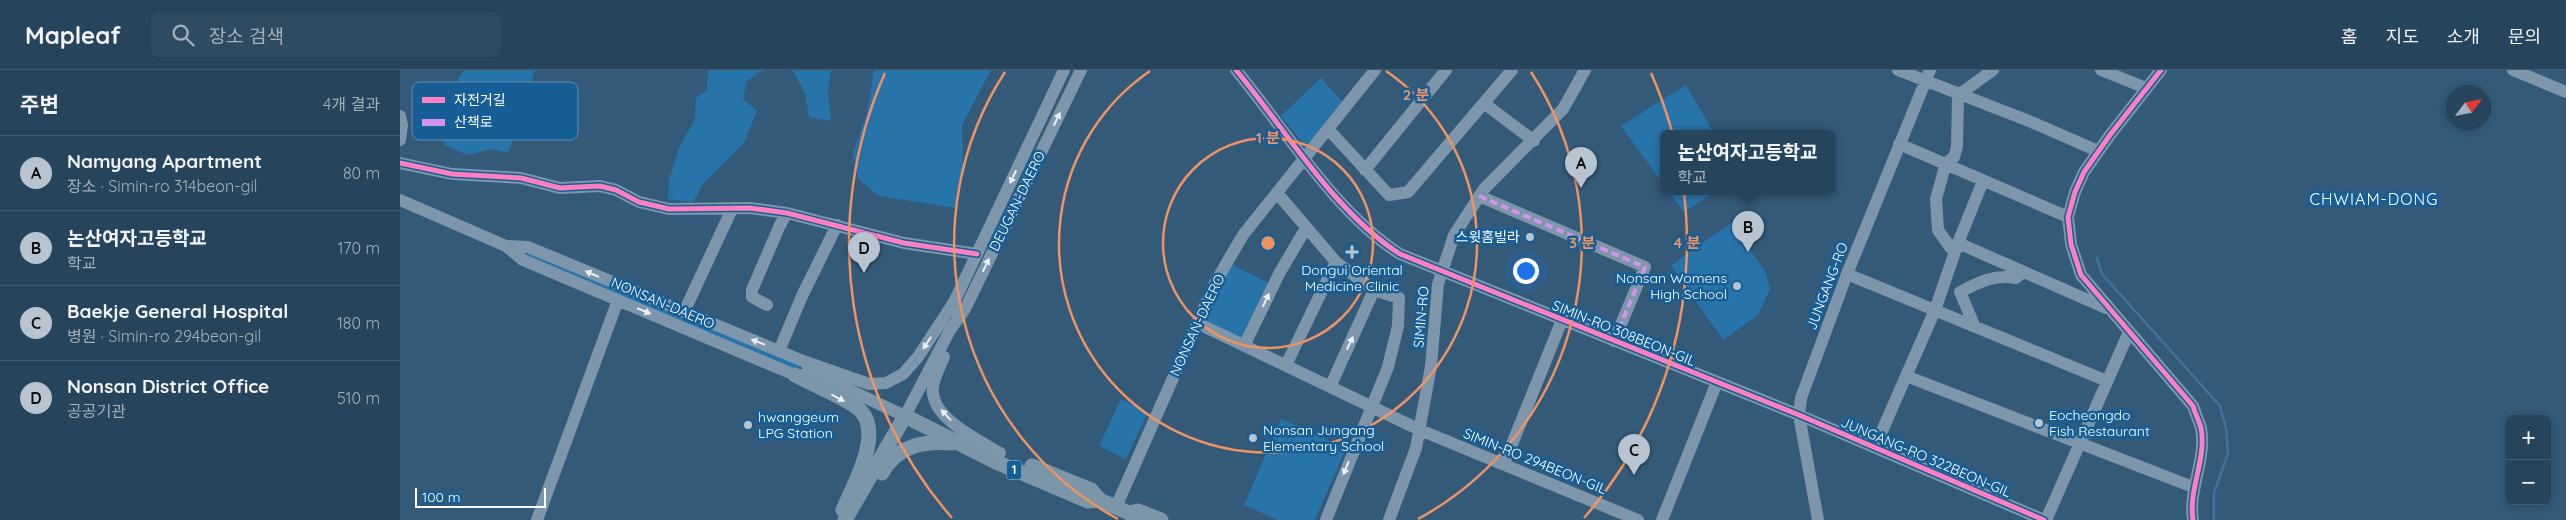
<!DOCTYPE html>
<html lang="ko">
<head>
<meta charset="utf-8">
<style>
	:root { --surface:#26445b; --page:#2e4b61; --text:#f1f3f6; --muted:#a4b0bb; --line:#425c71; --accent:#b8c5d0 }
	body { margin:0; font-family:Quicksand,"Noto Sans KR",sans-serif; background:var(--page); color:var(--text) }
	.controls { position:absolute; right:15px; bottom:15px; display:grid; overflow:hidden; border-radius:8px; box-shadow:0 2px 8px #0003 }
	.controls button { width:45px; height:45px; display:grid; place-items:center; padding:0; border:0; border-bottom:1px solid var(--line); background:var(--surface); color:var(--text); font:25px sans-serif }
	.compass { position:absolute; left:2046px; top:15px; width:45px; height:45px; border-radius:50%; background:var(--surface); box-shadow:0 2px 8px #0003; rotate:58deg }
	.scale { position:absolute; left:15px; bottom:12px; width:131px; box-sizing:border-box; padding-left:5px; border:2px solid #fff; border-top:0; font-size:14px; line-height:18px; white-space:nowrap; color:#fff; -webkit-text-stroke:4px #165e96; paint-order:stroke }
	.you { position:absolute; left:1125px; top:200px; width:18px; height:18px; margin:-12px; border:4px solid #fff; border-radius:50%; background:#1a73e8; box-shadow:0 0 0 8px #1a73e833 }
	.badge { display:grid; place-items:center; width:32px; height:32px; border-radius:50%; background:var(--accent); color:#111; font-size:16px; font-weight:700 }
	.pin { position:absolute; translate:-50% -41px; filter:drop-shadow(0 1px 2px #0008) }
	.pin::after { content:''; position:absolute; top:26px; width:18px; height:15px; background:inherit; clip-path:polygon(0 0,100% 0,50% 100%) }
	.popup { position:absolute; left:1260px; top:60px; width:175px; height:65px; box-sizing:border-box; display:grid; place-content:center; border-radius:8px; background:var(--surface); filter:drop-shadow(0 1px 4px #0005); font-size:16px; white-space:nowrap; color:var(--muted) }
	.popup b { font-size:19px; color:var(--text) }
	.popup::after { content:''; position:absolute; left:50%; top:100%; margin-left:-10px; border:10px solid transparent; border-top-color:var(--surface) }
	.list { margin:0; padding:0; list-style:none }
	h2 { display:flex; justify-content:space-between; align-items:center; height:65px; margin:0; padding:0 20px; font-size:21px }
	h2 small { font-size:16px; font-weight:400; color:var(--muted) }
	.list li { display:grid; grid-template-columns:32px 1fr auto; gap:15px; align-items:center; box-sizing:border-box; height:75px; padding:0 20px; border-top:1px solid var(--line) }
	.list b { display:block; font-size:19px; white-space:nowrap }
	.list p { margin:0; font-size:16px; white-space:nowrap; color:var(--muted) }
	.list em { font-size:16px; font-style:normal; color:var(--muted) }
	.icon { flex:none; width:28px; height:28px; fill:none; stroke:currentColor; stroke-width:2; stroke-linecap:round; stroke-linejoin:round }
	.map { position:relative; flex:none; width:2166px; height:450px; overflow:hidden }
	header { display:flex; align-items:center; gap:30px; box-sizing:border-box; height:70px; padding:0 25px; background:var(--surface); border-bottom:1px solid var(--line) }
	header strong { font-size:24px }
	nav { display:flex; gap:28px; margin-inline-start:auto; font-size:18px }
	.search { width:350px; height:45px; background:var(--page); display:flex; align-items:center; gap:12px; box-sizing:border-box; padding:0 18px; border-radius:8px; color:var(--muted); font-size:19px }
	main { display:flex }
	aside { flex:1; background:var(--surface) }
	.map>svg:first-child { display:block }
	.green { fill:#2774ab }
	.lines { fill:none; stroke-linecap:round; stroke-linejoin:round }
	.stream { stroke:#42739b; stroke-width:2.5 }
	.minor { stroke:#7d96ab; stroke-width:12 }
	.major { stroke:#7b96a9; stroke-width:15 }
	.quiet { stroke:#d193ec; stroke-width:4; stroke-dasharray:8 4; stroke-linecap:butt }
	.cycleway-casing { stroke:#165e96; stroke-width:8 }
	.cycleway { stroke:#ff80c0; stroke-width:5 }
	.oneway { fill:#eceff2 }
	.oneway2 { fill:#ebeff2 }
	.ring { fill:none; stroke:#f09361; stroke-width:2.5 }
	.poi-dot { fill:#b8c5d0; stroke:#165e96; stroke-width:2 }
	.labels { text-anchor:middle; stroke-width:5; stroke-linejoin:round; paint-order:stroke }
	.shield { fill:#165e96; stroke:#b9cfe0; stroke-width:1 }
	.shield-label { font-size:12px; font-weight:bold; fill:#fff }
	.street-label { font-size:14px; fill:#fff; stroke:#165e96 }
	.poi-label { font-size:14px; fill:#fff; stroke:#165e96; text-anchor:start }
	.quarter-label { font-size:16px; letter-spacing:1px; fill:#fff; stroke:#165e96 }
	.key { fill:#165e96; stroke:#5c8eb6; stroke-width:1 }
	.key-label { font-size:14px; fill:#fff }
	.centre { fill:#f09361; stroke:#165e96; stroke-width:2.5 }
	.ring-label { font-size:15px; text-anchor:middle; font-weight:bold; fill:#f09361; stroke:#165e96; stroke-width:5; stroke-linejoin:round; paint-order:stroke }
</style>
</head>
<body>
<header>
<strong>Mapleaf</strong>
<div class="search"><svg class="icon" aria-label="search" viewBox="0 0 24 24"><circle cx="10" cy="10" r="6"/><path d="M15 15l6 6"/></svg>장소 검색</div>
<nav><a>홈</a><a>지도</a><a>소개</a><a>문의</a></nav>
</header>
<main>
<aside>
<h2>주변<small>4개 결과</small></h2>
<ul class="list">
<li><span class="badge">A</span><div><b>Namyang Apartment</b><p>장소 · Simin-ro 314beon-gil</p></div><em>80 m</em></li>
<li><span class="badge">B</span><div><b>논산여자고등학교</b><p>학교</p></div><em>170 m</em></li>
<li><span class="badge">C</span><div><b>Baekje General Hospital</b><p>병원 · Simin-ro 294beon-gil</p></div><em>180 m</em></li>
<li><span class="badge">D</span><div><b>Nonsan District Office</b><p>공공기관</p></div><em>510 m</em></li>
</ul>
</aside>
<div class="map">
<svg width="2166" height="450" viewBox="0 0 2166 450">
	<rect width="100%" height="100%" fill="#335a79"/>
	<path class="green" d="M65,0H135L121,51L108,83L93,79L67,85L45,75L31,47L38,31L51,42L65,65L81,63L96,54L80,25L61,18L58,8Z
		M308,0H363L347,11L343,29L357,41L344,73L304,113L293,132L268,129L269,110L280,75L295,50L296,28L307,20Z
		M390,0H431L428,23L431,51L409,47L405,23L393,1Z
		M474,0H591L562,55L563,99L556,138L479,126L458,109L453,83L467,43Z
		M921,8L942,32L906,77L881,46Z
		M1286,15L1314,63H1264V115L1221,56Z
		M1268,121H1317L1284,142Z
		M1331,153L1365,201L1370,219L1358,245L1323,270L1271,195Z
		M128,181L400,295L398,300L126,186Z
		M828,193L871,214L843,271L802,251Z
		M721,329L748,342L726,389L699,376Z
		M881,349L946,378L915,450H878L844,435Z"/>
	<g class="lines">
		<path class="stream" d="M1697,188L1702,204L1820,336L1826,358L1828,383L1814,423V450"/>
		<path class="minor" d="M836,0C885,59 935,143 1000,184L1399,345L1644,450
			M1498,0L1629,51L1698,81
			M1701,0L1746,18
			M1761,0L1710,65L1684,102L1675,122L1668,147L1671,174L1681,205L1793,336C1795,343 1799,351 1801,358C1807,389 1788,419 1793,450
			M2113,0L2166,22
			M1085,34L1134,71
			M0,46L2,55L0,70
			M928,59L989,125L1008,122L1112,0
			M1499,74L1668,147
			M0,93L52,104L121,108L160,118L200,116L216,120L239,132L269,139L350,138L387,143L504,173L577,184
			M965,100L1046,0
			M877,123L936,192L974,220L999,228L998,256L988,297L926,450
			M1079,126L1245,197L1214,271
			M0,130L106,176L123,190L395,305H405
			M1558,173L1550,177L1538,160L1536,129L1546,93L1554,87L1557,77L1558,25C1571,17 1581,8 1593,0
			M1558,173L1706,238
			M106,176L128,177L403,291L469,314L486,313L503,304L518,287L554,232
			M1447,204L1707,311
			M367,235L352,227V220L380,155L387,143
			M553,240L554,232L664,0
			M284,242L332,139
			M797,253L1020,360L1238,450
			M1575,257L1560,222C1579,212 1594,204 1616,208L1623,202
			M845,274L880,202L906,158
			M379,281L402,226L437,155
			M544,287C540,296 534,307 533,317C529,347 578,370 600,383
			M407,295L415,304L505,346L550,260L565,239L681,0
			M886,295L936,192
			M1506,306L1793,417
			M930,317L974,220
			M1475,377L1535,240L1558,173L1583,111
			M1104,394L1162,250
			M716,437L815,213L843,165L975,0
			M137,450L218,230
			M989,450L1016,378L1031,296L1038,214L1054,165L1084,119L1163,39L1185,0
			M1262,450L1317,312
			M1418,450L1399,345L1401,328L1447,204L1530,0
			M1646,450L1729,262"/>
		<path class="major" d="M395,305C410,313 450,330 460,340C484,364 453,415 443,440
			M632,396L691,420L700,430L729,443L738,450
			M482,403C497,375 524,371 552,373
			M729,443L738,441L761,450
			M445,450L505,346L596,392L688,431L700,430"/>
		<path class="quiet" d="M1079,126L1245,197L1214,271"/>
		<g class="cycleway-casing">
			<path id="cycleway" d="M836,0C885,59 935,143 1000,184L1399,345L1644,450
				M1761,0L1710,65L1684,102L1675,122L1668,147L1671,174L1681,205L1793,336C1795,343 1799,351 1801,358C1807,389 1788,419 1793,450
				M0,93L52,104L121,108L160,118L200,116L216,120L239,132L269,139L350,138L387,143L504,173L577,184"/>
		</g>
		<use href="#cycleway" class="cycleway"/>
	</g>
	<defs><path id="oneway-solid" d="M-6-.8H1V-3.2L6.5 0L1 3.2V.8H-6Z" transform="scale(1.25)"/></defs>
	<g class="oneway">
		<use href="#oneway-solid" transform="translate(657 49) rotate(-64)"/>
		<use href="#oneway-solid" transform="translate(613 107) rotate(115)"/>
		<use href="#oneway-solid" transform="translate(586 195) rotate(-64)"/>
		<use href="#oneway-solid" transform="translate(192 204) rotate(-157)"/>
		<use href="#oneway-solid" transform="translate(866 230) rotate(-64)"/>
		<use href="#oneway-solid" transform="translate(244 241) rotate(23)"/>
		<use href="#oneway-solid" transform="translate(358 272) rotate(-158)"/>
		<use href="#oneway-solid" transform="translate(527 273) rotate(123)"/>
		<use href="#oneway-solid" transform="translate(950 273) rotate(-65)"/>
		<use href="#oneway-solid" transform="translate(546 345) rotate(-133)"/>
		<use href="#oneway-solid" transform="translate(946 398) rotate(112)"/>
	</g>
	<use class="oneway2" href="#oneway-solid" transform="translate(438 328) rotate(28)"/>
	<g class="ring">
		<circle cx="868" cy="173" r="105"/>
		<path d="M986 1A209 209 0 1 1 750 1"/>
		<path d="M718 449A314 314 0 0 1 605 2M1131 2A314 314 0 0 1 1018 449"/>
		<path d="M552 448A419 419 0 0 1 485 3M1251 3A419 419 0 0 1 1184 448"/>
	</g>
	<g class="poi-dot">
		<circle cx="1130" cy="167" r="5"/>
		<path d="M949.5 174.5h5v5h5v5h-5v5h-5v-5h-5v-5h5z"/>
		<circle cx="1337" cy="216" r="5"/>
		<circle cx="1639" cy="353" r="5"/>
		<circle cx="348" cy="355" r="5"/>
		<circle cx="853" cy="368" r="5"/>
	</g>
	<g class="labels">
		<rect class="shield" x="606.5" y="390.5" width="15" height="19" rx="4"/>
		<g class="shield-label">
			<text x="614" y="404">1</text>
		</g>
		<g class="street-label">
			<text transform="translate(617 131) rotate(-64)" y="5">DEUGAN-DAERO</text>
			<text transform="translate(1427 216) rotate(-69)" y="5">JUNGANG-RO</text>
			<text transform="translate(263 233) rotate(23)" y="5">NONSAN-DAERO</text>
			<text transform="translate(1021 247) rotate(-85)" y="5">SIMIN-RO</text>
			<text transform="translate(797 255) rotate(-65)" y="5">NONSAN-DAERO</text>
			<text transform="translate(1224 263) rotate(22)" y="5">SIMIN-RO 308BEON-GIL</text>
			<text transform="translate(1526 387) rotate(23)" y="5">JUNGANG-RO 322BEON-GIL</text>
			<text transform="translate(1135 391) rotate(22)" y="5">SIMIN-RO 294BEON-GIL</text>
		</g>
		<g class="poi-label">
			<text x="1120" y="172" text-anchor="end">스윗홈빌라</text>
			<text x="952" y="205" text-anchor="middle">Dongui Oriental<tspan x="952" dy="16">Medicine Clinic</tspan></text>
			<text x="1327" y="213" text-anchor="end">Nonsan Womens<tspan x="1327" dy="16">High School</tspan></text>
			<text x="1649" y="350">Eocheongdo<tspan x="1649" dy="16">Fish Restaurant</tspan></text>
			<text x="358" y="352">hwanggeum<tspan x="358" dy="16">LPG Station</tspan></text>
			<text x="863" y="365">Nonsan Jungang<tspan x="863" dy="16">Elementary School</tspan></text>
		</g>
		<g class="quarter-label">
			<text x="1974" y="135">CHWIAM-DONG</text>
		</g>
	</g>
	<rect x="12" y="12" width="166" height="58" rx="8" class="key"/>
	<rect x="22" y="27" width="23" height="6" fill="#ff80c0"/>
	<rect x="22" y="49" width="23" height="7" fill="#d193ec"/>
	<g class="key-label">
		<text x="54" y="35">자전거길</text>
		<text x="54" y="57">산책로</text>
	</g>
	<circle cx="868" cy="173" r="8" class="centre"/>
	<g class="ring-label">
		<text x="1016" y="30">2 분</text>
		<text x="868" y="73">1 분</text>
		<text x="1182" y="178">3 분</text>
		<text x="1287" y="178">4 분</text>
	</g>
</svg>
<div class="controls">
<button>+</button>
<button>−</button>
</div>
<svg class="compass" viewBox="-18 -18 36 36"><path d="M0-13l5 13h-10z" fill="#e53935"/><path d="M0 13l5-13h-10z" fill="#a4b0bb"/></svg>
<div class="scale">100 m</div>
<div class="you"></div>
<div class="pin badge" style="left:1181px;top:118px">A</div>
<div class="pin badge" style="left:1348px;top:182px">B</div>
<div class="popup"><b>논산여자고등학교</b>학교</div>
<div class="pin badge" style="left:1234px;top:405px">C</div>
<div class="pin badge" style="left:464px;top:203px">D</div>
</div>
</main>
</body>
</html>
